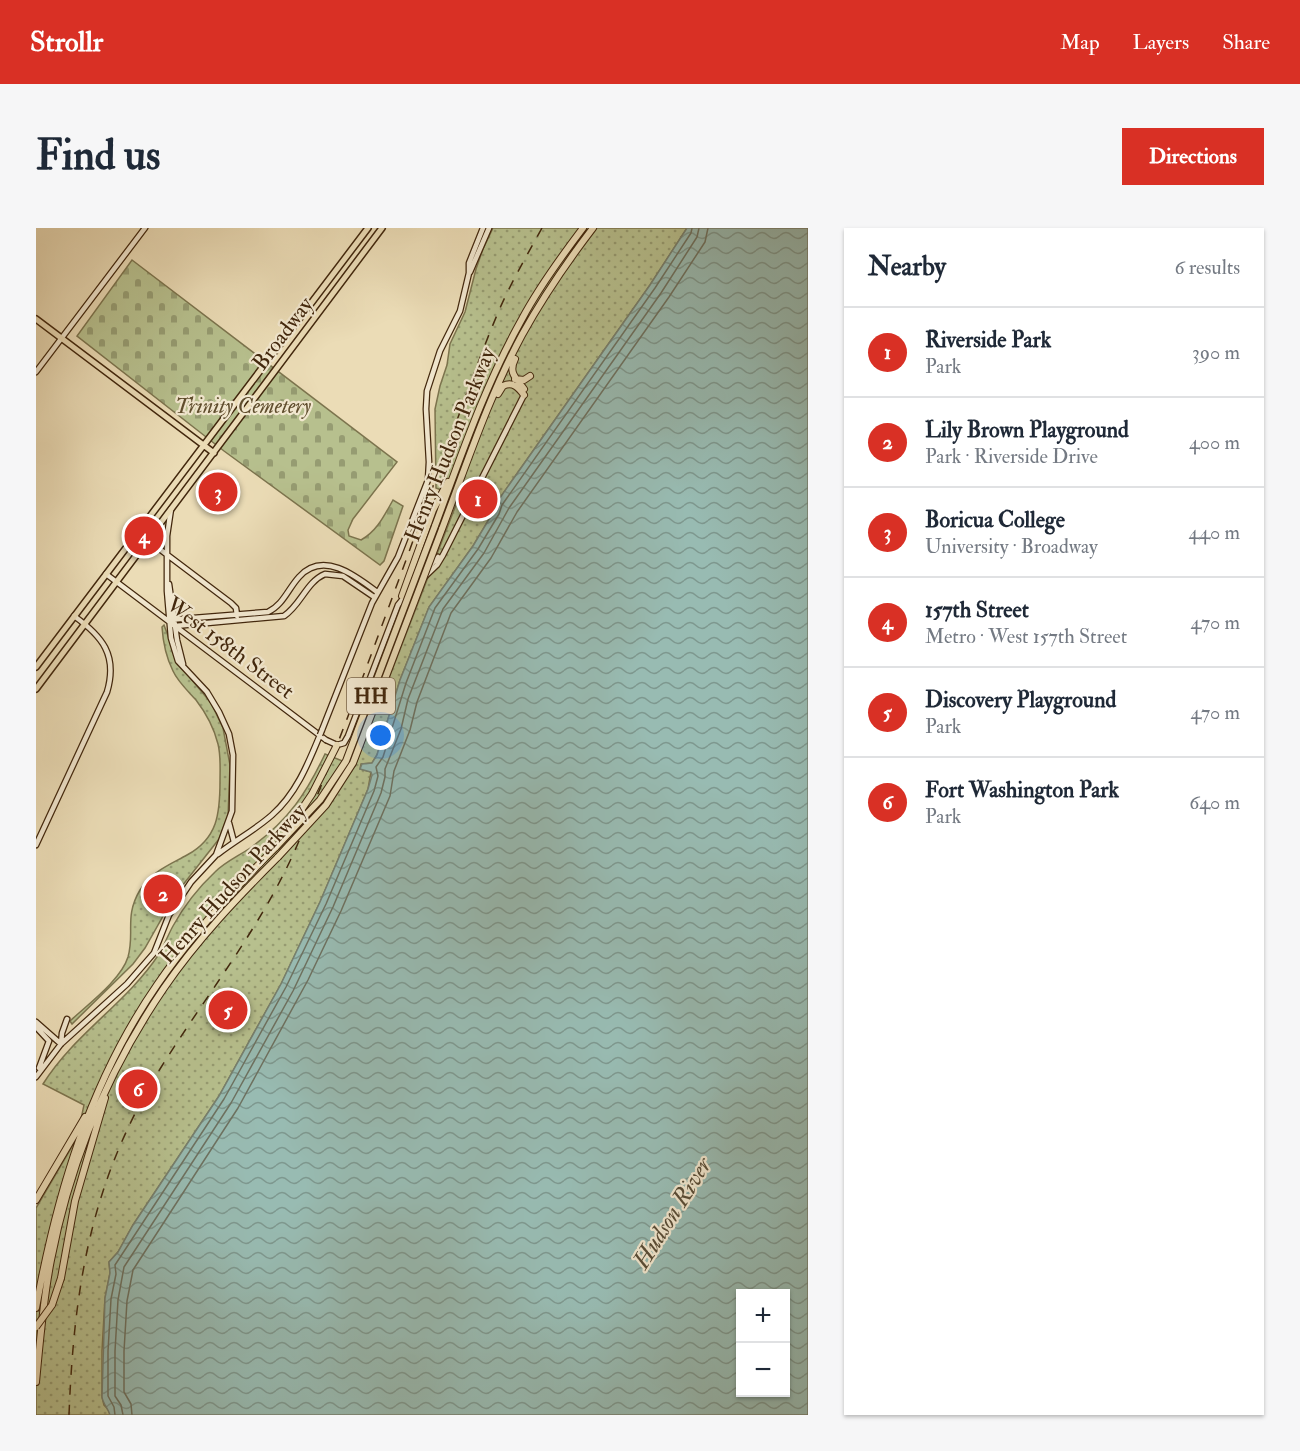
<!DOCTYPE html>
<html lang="en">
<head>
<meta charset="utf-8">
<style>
	:root { --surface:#fff; --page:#f6f6f7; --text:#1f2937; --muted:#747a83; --line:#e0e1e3; --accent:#d93025 }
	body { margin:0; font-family:"IM FELL Double Pica",serif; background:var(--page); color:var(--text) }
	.controls { position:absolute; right:18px; bottom:18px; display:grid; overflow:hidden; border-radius:0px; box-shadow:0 2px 4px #0004 }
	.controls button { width:54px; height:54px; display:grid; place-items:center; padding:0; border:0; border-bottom:2px solid var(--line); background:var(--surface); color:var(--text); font:30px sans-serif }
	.you { position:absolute; left:345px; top:508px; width:21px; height:21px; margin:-15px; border:4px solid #fff; border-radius:50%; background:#1a73e8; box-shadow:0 0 0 9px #1a73e833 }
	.badge { display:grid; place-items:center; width:39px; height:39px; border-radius:50%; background:var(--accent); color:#fff; font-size:20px; font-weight:700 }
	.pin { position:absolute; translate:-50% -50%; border:3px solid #fff; box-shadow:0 2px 6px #0006 }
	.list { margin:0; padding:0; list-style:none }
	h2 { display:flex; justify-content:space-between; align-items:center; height:78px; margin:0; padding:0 24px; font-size:26px }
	h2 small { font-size:20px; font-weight:400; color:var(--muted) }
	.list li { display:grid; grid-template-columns:39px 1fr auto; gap:18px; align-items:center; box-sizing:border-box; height:90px; padding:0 24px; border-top:2px solid var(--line) }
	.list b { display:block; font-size:22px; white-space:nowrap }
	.list p { margin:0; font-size:20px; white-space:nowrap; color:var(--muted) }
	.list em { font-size:20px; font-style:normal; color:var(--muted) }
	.map { position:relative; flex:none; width:772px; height:1187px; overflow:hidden; border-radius:0px }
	header { display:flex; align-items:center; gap:36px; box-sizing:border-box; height:84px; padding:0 30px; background:var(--accent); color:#fff }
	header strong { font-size:28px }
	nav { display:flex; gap:33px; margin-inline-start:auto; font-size:21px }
	.intro { display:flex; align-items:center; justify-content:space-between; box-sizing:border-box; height:144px; padding:0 36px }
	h1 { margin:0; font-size:42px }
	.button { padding:15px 27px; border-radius:0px; background:var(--accent); color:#fff; font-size:21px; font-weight:700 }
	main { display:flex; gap:36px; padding:0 36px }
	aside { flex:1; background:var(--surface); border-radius:0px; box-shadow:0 2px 4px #0004 }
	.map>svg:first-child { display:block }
	.cemetery { fill:url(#cemetery-stones); stroke:#7c744e; stroke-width:1.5 }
	.park { fill:url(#park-dots); stroke:#7c744e; stroke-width:1.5 }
	.water { fill:url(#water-waves); stroke:#768070; stroke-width:1.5; fill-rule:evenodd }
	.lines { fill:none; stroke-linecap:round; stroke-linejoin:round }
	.shore { stroke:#6d7160; stroke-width:1.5 }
	.secondary-casing { stroke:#42270d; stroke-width:7 }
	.primary-casing { stroke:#42270d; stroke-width:8 }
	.highway-casing { stroke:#42270d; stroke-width:8 }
	.secondary { stroke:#f2e8d0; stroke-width:4.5 }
	.primary { stroke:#ebdcb6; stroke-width:5 }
	.highway { stroke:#ebdcb6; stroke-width:6 }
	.rail { stroke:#42270d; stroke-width:1.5; stroke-dasharray:10 10; stroke-linecap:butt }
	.secondary-bridge-casing { stroke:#42270d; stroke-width:7; stroke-linecap:butt }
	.highway-bridge-casing { stroke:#42270d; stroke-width:8; stroke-linecap:butt }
	.secondary-bridge { stroke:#f2e8d0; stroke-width:4.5 }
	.highway-bridge { stroke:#ebdcb6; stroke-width:6 }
	.labels { text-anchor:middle; stroke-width:4.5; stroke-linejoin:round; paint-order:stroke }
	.shield { fill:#f2e8d0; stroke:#776148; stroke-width:1.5 }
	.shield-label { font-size:21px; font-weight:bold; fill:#42270d }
	.street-label { font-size:22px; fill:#42270d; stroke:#f2e8d0 }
	.park-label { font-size:22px; font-style:italic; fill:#5f4d2d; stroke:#f2e8d0 }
	.water-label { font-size:24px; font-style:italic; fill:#584c36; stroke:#f2e8d0 }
</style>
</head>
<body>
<header>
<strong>Strollr</strong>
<nav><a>Map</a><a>Layers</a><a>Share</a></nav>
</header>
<div class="intro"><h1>Find us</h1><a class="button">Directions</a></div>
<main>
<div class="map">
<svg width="772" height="1187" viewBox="0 0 772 1187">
	<defs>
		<pattern id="cemetery-stones" width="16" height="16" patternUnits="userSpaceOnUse" patternTransform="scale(1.5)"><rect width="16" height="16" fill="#b7c08e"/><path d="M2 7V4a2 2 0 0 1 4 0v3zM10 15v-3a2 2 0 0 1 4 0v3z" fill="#969c72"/></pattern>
		<pattern id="park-dots" width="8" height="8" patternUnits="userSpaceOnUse" patternTransform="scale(1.5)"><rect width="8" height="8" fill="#b7c08e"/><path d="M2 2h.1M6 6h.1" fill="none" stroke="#969c72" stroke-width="1.8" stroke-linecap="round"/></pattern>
		<pattern id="water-waves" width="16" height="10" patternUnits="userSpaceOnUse" patternTransform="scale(1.5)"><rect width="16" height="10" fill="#98bbb2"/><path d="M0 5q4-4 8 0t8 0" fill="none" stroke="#7e988f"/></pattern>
	</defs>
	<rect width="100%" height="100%" fill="#ebdcb6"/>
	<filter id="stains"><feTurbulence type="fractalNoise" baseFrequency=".00333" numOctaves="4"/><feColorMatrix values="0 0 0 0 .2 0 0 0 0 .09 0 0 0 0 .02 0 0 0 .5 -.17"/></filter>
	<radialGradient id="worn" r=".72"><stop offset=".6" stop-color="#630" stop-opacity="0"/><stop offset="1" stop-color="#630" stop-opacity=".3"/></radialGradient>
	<path class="cemetery" d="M96,32L361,234L317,291L312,302L313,308L325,312C341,303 348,288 357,272L367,278L348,333L344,337L188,223L41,108Z"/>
	<path class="park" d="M457,0H651L614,57L461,274L458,283L437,318L393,379L364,452L341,527L336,535L325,536L324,541L335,544L332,561L284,674L245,756L183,868L97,997L82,1024L73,1034L74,1045L69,1070L66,1123V1169L68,1177L73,1182L74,1187H0V980L41,910L48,877L7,856C38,806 91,775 123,726C128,718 132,707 137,698C148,678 163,659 179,644C190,633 205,627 217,618C253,591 270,566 289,526L319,538L423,269L400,260L399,181L404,158L411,137L414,116L429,84L440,41L447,21Z
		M128,397L142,435L175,475L187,500L194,537L192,588L183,611L139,667L109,720L97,736L36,796L34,793C51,777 85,752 92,729C99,704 88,689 104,662C115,644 133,637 151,627C182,610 184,585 184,553C184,541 185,528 182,516C178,500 170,485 160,472C152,463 142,454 137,443C130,429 127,415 126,399Z"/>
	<path class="water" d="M651,0H772V1187H74C72,1180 67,1176 66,1169L69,1070L74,1045L73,1034L82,1024L97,997L183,868L245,756L284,674L332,561L336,547L335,544L324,541L326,536L336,535L341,527L364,452L393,379L437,318L458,283L461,274L614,57ZM704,1066H750V1164H704Z"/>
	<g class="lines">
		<path class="shore" d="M79,1187L78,1179L72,1168V1123L75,1071L80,1046L79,1037L188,871L250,759L290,676L338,563L342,548L340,539L347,529L370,455L399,380L442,321L463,286L466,277L619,60L655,5L656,0
			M87,1187L85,1177L79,1168V1123L82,1072L88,1039L195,875L257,763L297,679L345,565L349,549V541L365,501L372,471L407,381L448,325L473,280L625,65L661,9L663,0
			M96,1187L95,1176L88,1164V1123L91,1073L97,1042L202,880L272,752L305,683L354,568L358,543L374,502L381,474L415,385L455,330L481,284L633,69L669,14L672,0"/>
		<g class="secondary-casing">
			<path id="secondary" d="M434,44L453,0
				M0,144L109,0
				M101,304L195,375L200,380L201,388
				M70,346L290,512
				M379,354L402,329
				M133,356L141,412L147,436
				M376,361L401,337L407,327L488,167
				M362,377L370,367
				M132,392L232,384C247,377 252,361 263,349C287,322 320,348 341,364
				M139,398L248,388C265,377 270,354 289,346L307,348L338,369
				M286,502L336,375L362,329L392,252L393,234L390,181L391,163L404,123L424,83L433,45V35L447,0
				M301,517L308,515L312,508L362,377
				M193,595L198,614
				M0,617L71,464C82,427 66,408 38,388
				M182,626C200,612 219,602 236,587C260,566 272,536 284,507
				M0,794L25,816
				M0,799L13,813L3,840
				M25,816L26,805L31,791
				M0,849L25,816L91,756L118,725L133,687L155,654L180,627L196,583L197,527L193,506L183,484L171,464L142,433L135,410L131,363V308L135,281"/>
		</g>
		<g class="primary-casing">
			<path id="primary" d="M0,91L178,225
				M0,439L332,0
				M0,461L346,0"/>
		</g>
		<g class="highway-casing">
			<path id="highway" d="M479,131C472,145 480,150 488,161
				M479,151L488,152L494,148
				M462,166L467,158C477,153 483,160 488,167
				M399,298C425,228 449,157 486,91C503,59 525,29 547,0
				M406,301C431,235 453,168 486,107C507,69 531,34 557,0
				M366,368L397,282L412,254
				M0,972L49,889
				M25,1050L39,973L69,870
				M0,1080C21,965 54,854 121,757C155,707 197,662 240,619
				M0,1154C4,1113 7,1072 15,1032C34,934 72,842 128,760C161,712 201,670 242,629"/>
		</g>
		<use href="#secondary" class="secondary"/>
		<use href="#primary" class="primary"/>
		<use href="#highway" class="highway"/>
		<path class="rail" d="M33,1187C38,1058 55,953 124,841C172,764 231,692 265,608C313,490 356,370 400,250C421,194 440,136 464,80C476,53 491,27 506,0"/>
		<g class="secondary-bridge-casing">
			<path id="secondary-bridge" d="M284,507L286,502
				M290,512L301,517"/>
		</g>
		<g class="highway-bridge-casing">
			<path id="highway-bridge" d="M249,606L276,566L301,517
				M240,619L284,572L310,533L399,298
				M242,629L290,577L317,535L406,301
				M0,1099L16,1077L25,1050"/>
		</g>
		<use href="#secondary-bridge" class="secondary-bridge"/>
		<use href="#highway-bridge" class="highway-bridge"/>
	</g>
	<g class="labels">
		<rect class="shield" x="311" y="450" width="48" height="36" rx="4.5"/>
		<g class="shield-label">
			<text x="335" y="475">HH</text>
		</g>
		<g class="street-label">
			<text transform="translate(246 105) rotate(-53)" y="8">Broadway</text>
			<text transform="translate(413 216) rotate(-68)" y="8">Henry Hudson Parkway</text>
			<text transform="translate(195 419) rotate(37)" y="8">West 158th Street</text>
			<text transform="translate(196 655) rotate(-48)" y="8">Henry Hudson Parkway</text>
		</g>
		<g class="park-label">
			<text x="207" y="185">Trinity Cemetery</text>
		</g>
		<g class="water-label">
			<text transform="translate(636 985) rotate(-58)" y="8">Hudson River</text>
		</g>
	</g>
	<rect width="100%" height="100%" filter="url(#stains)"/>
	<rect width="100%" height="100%" fill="url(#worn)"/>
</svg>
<div class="controls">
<button>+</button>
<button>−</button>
</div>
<div class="you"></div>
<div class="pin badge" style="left:442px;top:271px">1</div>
<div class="pin badge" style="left:127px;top:666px">2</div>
<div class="pin badge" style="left:182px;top:264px">3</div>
<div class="pin badge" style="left:108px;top:308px">4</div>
<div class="pin badge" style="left:192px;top:782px">5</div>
<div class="pin badge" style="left:102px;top:861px">6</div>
</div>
<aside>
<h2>Nearby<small>6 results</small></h2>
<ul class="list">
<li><span class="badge">1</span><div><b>Riverside Park</b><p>Park</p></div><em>390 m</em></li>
<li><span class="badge">2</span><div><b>Lily Brown Playground</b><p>Park · Riverside Drive</p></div><em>400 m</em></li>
<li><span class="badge">3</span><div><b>Boricua College</b><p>University · Broadway</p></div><em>440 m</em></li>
<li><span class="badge">4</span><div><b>157th Street</b><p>Metro · West 157th Street</p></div><em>470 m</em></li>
<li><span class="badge">5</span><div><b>Discovery Playground</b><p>Park</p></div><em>470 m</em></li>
<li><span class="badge">6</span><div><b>Fort Washington Park</b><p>Park</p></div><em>640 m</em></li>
</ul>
</aside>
</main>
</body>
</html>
